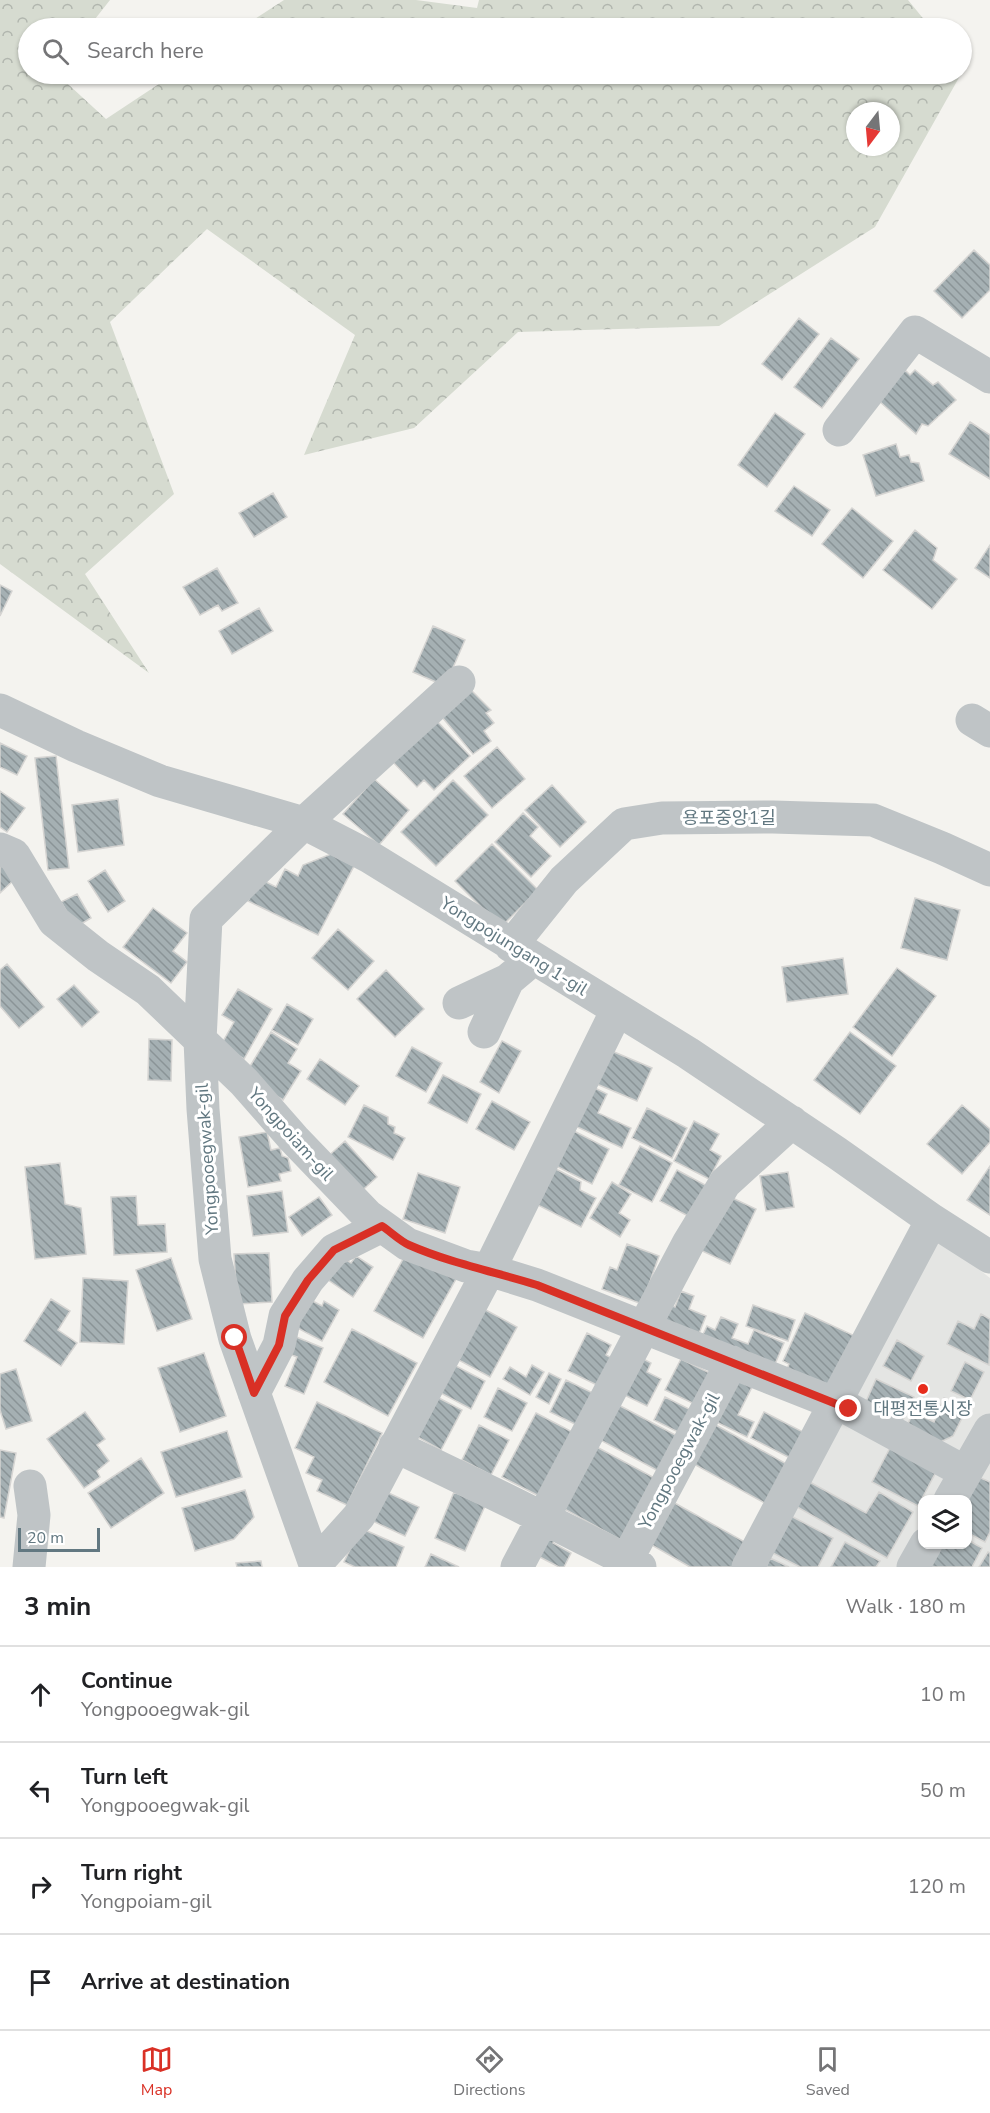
<!DOCTYPE html>
<html lang="en">
<head>
<meta charset="utf-8">
<style>
	:root { --surface:#fff; --page:#f2f2f2; --text:#202124; --muted:#757577; --line:#e0e0e0; --accent:#d93025 }
	body { margin:0; font-family:"Nunito Sans","Noto Sans KR",sans-serif; background:var(--page); color:var(--text) }
	.controls { position:absolute; right:18px; bottom:18px; display:grid; overflow:hidden; border-radius:12px; box-shadow:0 2px 4px #0004 }
	.controls button { width:54px; height:54px; display:grid; place-items:center; padding:0; border:0; border-bottom:2px solid var(--line); background:var(--surface); color:var(--text); font:30px sans-serif }
	.compass { position:absolute; left:846px; top:102px; width:54px; height:54px; border-radius:50%; background:var(--surface); box-shadow:0 2px 4px #0004; rotate:196deg }
	.scale { position:absolute; left:18px; bottom:15px; width:82px; box-sizing:border-box; padding-left:6px; border:3px solid #627881; border-top:0; font-size:16px; line-height:21px; white-space:nowrap; color:#627881; -webkit-text-stroke:4px #fff; paint-order:stroke }
	.stop { position:absolute; width:18px; height:18px; margin:-14px; border:4px solid #d93025; border-radius:50%; background:#fff }
	.stop.end { background:#d93025; border-color:#fff; box-shadow:0 2px 6px #0008 }
	.list { margin:0; padding:0; list-style:none }
	h2 { display:flex; justify-content:space-between; align-items:center; height:78px; margin:0; padding:0 24px; font-size:26px }
	h2 small { font-size:20px; font-weight:400; color:var(--muted) }
	.list li { display:grid; grid-template-columns:39px 1fr auto; gap:18px; align-items:center; box-sizing:border-box; height:96px; padding:0 24px; border-top:2px solid var(--line) }
	.list b { display:block; font-size:22px; white-space:nowrap }
	.list p { margin:0; font-size:20px; white-space:nowrap; color:var(--muted) }
	.list em { font-size:20px; font-style:normal; color:var(--muted) }
	.icon { flex:none; width:33px; height:33px; fill:none; stroke:currentColor; stroke-width:2; stroke-linecap:round; stroke-linejoin:round }
	.map { position:relative; flex:none; width:990px; height:1567px; overflow:hidden }
	.search { position:absolute; background:var(--surface); box-shadow:0 2px 4px #0004; left:18px; right:18px; top:18px; height:66px; display:flex; align-items:center; gap:15px; box-sizing:border-box; padding:0 21px; border-radius:33px; color:var(--muted); font-size:22px }
	.sheet { height:462px; background:var(--surface) }
	nav { display:flex; justify-content:space-around; align-items:center; box-sizing:border-box; height:84px; border-top:2px solid var(--line); background:var(--surface); font-size:16px; color:var(--muted) }
	nav a { display:grid; justify-items:center; gap:3px }
	nav .on { color:var(--accent) }
	.map>svg:first-child { display:block }
	.built { fill:#e4e5e3; fill-rule:evenodd }
	.forest { fill:url(#forest-crowns); fill-rule:evenodd }
	.building { fill:url(#building-back-hatch); stroke:#d5d4d2; stroke-width:1.5 }
	.lines { fill:none; stroke-linecap:round; stroke-linejoin:round }
	.minor { stroke:#bfc4c6; stroke-width:33 }
	.route { stroke:#d93025; stroke-width:8 }
	.poi-dot { fill:#e72c1c; stroke:#fff; stroke-width:2 }
	.labels { text-anchor:middle; stroke-width:6; stroke-linejoin:round; paint-order:stroke }
	.street-label { font-size:18px; fill:#627881; stroke:#fff }
	.poi-label { font-size:18px; fill:#627881; stroke:#fff }
</style>
</head>
<body>
<div class="map">
<svg width="990" height="1567" viewBox="0 0 990 1567">
	<defs>
		<pattern id="forest-crowns" width="20" height="18" patternUnits="userSpaceOnUse" patternTransform="scale(1.5)"><rect width="20" height="18" fill="#d6dbd0"/><path d="M2 6a3 3 0 1 1 6 0M12 15a3 3 0 1 1 6 0" fill="none" stroke="#b1b6ae"/></pattern>
		<pattern id="building-back-hatch" width="6" height="6" patternUnits="userSpaceOnUse" patternTransform="scale(1.5)"><rect width="6" height="6" fill="#a5b0b3"/><path d="M-1 5l2 2M0 0l6 6M5-1l2 2" fill="none" stroke="#8a9497"/></pattern>
	</defs>
	<rect width="100%" height="100%" fill="#f4f3ef"/>
	<path class="built" d="M937,1237L990,1278V1567H760ZM922,1500H968V1544H922Z"/>
	<path class="forest" d="M0,0H110L88,28H28V74H57L106,119L174,74H961L875,227L719,326L518,332L414,428L304,455L355,335L207,229L110,322L174,494L85,574L149,673L0,564ZM855,111H891V147H855Z
		M284,0H416L477,8L479,0H908L931,28H241Z"/>
	<path class="building" d="M974,250L990,265V290L962,318L934,291Z
		M799,318L819,334L782,380L762,364Z
		M831,338L859,359L822,408L794,387Z
		M905,370L910,375L915,370L933,385L938,382L956,400L928,426L922,424L916,434L878,400Z
		M775,413L805,434L767,487L738,465Z
		M970,422L990,435V479L949,454Z
		M896,444L900,457L909,455L911,462L919,463L924,481L876,496L863,455Z
		M794,486L830,510L812,536L775,511Z
		M273,493L287,517L254,537L239,513Z
		M852,508L893,541L863,578L822,544Z
		M915,530L937,548L933,560L957,579L932,609L883,570Z
		M990,545V578L975,568Z
		M217,568L238,603L222,611L218,605L200,615L183,587Z
		M0,585L12,591L0,616Z
		M259,608L273,631L232,654L219,631Z
		M433,626L465,640L445,686L413,672Z
		M470,689L491,710L486,713L494,723L484,731L491,741L473,754L442,717Z
		M437,721L470,756L434,790L424,780L417,787L393,762Z
		M0,743L27,756L17,775L0,767Z
		M497,747L525,779L492,808L464,776Z
		M56,756L69,868L48,870L35,758Z
		M374,779L409,810L379,845L343,814Z
		M453,780L488,815L436,866L401,832Z
		M552,785L586,822L560,847L525,810Z
		M0,791L25,808L7,832L0,827Z
		M118,799L124,845L78,852L72,805Z
		M523,813L538,827L530,836L551,856L531,877L495,842Z
		M492,844L538,890L501,927L455,881Z
		M331,854L354,866L318,935L248,901L260,879L276,887L285,869L298,876L303,865Z
		M3,864L16,878L0,893V867Z
		M105,870L125,901L108,912L88,881Z
		M77,894L91,918L76,927L61,902Z
		M915,898L960,910L947,960L901,948Z
		M153,908L187,933L173,951L187,962L171,983L123,947Z
		M338,929L374,961L348,990L312,958Z
		M843,958L848,994L787,1002L782,967Z
		M7,964L44,1007L19,1028L0,1006V970Z
		M897,968L936,996L892,1056L853,1027Z
		M386,970L424,1009L395,1037L357,999Z
		M74,985L99,1012L82,1027L57,999Z
		M238,989L272,1009L244,1059L221,1045L234,1022L222,1015Z
		M287,1004L313,1019L298,1045L272,1030Z
		M271,1032L297,1049L288,1063L301,1071L283,1100L244,1076Z
		M850,1032L896,1066L860,1114L814,1080Z
		M149,1039L172,1040L171,1081L148,1080Z
		M502,1041L521,1051L499,1093L480,1082Z
		M412,1047L442,1063L426,1092L396,1076Z
		M607,1049L652,1068L637,1101L592,1082Z
		M320,1059L359,1086L345,1105L307,1079Z
		M443,1075L481,1094L467,1123L428,1103Z
		M589,1085L607,1094L598,1113L631,1128L622,1148L571,1124Z
		M492,1101L530,1122L514,1150L476,1129Z
		M364,1105L388,1117V1124L395,1127L394,1133L405,1138L393,1160L348,1137Z
		M962,1105L990,1129V1142L962,1174L927,1144Z
		M647,1108L687,1128L672,1158L632,1138Z
		M694,1121L719,1134L710,1150L721,1156L709,1179L674,1161Z
		M572,1130L609,1149L592,1184L554,1165Z
		M267,1132L271,1150L280,1148L282,1156L288,1158L291,1171L279,1174L281,1181L248,1187L239,1137Z
		M345,1141L377,1177L356,1196L324,1160Z
		M640,1146L672,1163L652,1202L619,1185Z
		M60,1163L65,1204L81,1208L86,1254L35,1259L25,1167Z
		M550,1166L581,1182L580,1190L596,1198L581,1227L532,1202Z
		M990,1166V1215L967,1200Z
		M677,1170L707,1186L690,1217L660,1201Z
		M788,1172L794,1207L766,1211L760,1176Z
		M418,1173L460,1187L445,1233L403,1219Z
		M612,1182L631,1194L619,1213L630,1220L620,1237L590,1218Z
		M282,1191L288,1232L253,1236L247,1196Z
		M724,1194L756,1209L730,1264L698,1249Z
		M136,1196L138,1225L165,1224L167,1252L114,1255L111,1197Z
		M319,1197L332,1215L302,1236L289,1217Z
		M627,1244L659,1256L642,1304L602,1289L610,1267L617,1270Z
		M407,1252L456,1279L423,1338L374,1311Z
		M269,1253L272,1302L237,1304L234,1254Z
		M336,1253L351,1263L356,1256L373,1267L353,1297L321,1275Z
		M171,1258L192,1319L157,1331L136,1270Z
		M83,1278L128,1281L124,1344L80,1342Z
		M681,1291L694,1296L689,1309L706,1316L698,1336L658,1321L665,1303L675,1307Z
		M305,1297L322,1306L324,1301L339,1310L322,1341L290,1324Z
		M51,1299L70,1311L58,1330L77,1343L61,1366L24,1341Z
		M753,1305L795,1320L788,1341L746,1326Z
		M482,1308L517,1327L490,1377L455,1358Z
		M805,1313L857,1337L825,1389L786,1372L789,1364L783,1361Z
		M981,1314L990,1319L989,1365L947,1344L958,1321L974,1329Z
		M721,1317L738,1324L732,1338L748,1344L754,1330L784,1343L772,1371L700,1341L707,1326L715,1330Z
		M352,1329L417,1363L388,1416L324,1382Z
		M587,1333L611,1345L606,1355L615,1360L601,1387L568,1371Z
		M289,1334L323,1348L304,1394L285,1386L297,1357L282,1351Z
		M897,1340L924,1356L911,1381L883,1366Z
		M204,1353L226,1416L180,1432L158,1368Z
		M632,1353L651,1363L647,1372L661,1379L647,1406L614,1390Z
		M681,1359L718,1377L703,1408L665,1390Z
		M965,1362L984,1372L970,1400L951,1391Z
		M452,1364L485,1381L471,1409L437,1391Z
		M532,1365L544,1372L530,1395L503,1379L510,1367L526,1377Z
		M16,1369L32,1421L6,1429L0,1410V1374Z
		M549,1373L561,1379L549,1404L536,1397Z
		M732,1375L753,1385L738,1415L754,1422L747,1437L710,1419Z
		M876,1379L914,1397L898,1430L861,1413Z
		M566,1380L599,1396L583,1428L550,1412Z
		M498,1388L527,1403L512,1431L484,1417Z
		M435,1396L462,1410L441,1450L414,1435Z
		M665,1397L699,1414L688,1437L654,1420Z
		M944,1398L967,1408L953,1436L928,1448L903,1436L913,1412L934,1422Z
		M609,1400L683,1439L664,1474L591,1435Z
		M317,1402L382,1433L347,1505L317,1491L322,1480L306,1473L314,1457L295,1448Z
		M85,1412L105,1439L97,1445L109,1461L97,1471L100,1477L84,1488L47,1439Z
		M764,1412L805,1433L792,1459L751,1438Z
		M536,1413L580,1436L547,1500L502,1477Z
		M714,1424L792,1467L770,1506L692,1463Z
		M479,1425L509,1440L491,1475L462,1460Z
		M227,1431L242,1477L176,1497L161,1452Z
		M593,1445L662,1482L628,1544L559,1506Z
		M891,1446L937,1470L918,1506L872,1482Z
		M0,1450L16,1453L4,1518L0,1517Z
		M141,1458L164,1493L111,1528L88,1493Z
		M974,1475L990,1482V1532L985,1542L968,1533V1500Z
		M806,1480L866,1513L879,1492L913,1512L887,1558L792,1504Z
		M380,1489L419,1507L405,1536L366,1518Z
		M245,1490L254,1517L234,1539L195,1551L182,1508Z
		M454,1492L485,1506L465,1551L435,1538Z
		M671,1501L752,1546L740,1567H690L650,1544Z
		M789,1515L833,1538L818,1567H800L769,1551Z
		M360,1528L404,1547L396,1567H355L344,1562Z
		M561,1528L553,1543L571,1553L564,1567H559L532,1553Z
		M968,1540L982,1548L972,1567H930L942,1544H968Z
		M845,1542L880,1561L876,1567H831Z
		M988,1552L990,1553V1567H979Z
		M431,1554L459,1567H425Z
		M770,1558L789,1567H766Z
		M261,1561L262,1567H237L236,1563Z"/>
	<g class="lines">
		<path class="minor" d="M839,430L915,332L990,377
			M0,710L76,746L160,781L304,823L368,856L688,1053L837,1153L932,1220L990,1257
			M972,720L990,731
			M0,849L14,855L54,921L98,956L148,990L244,1082L294,1139L368,1216L407,1244L466,1266L489,1270L537,1285L849,1409L965,1472
			M511,946L564,880L624,824L662,818L773,817L873,820L942,848L990,870
			M459,1003L508,980L533,959
			M484,1032L508,980
			M254,1393L279,1345L285,1316L308,1280L334,1250L382,1226
			M395,1446L517,1505L640,1567
			M950,1500L990,1430
			M315,1565L359,1516L489,1270L617,1010
			M29,1567L34,1515L30,1486
			M316,1567L235,1339L215,1259L203,1109L200,1040L206,919L304,823L459,682
			M517,1567L689,1242L725,1183L792,1122
			M623,1567L732,1362
			M748,1567L932,1220
			M913,1567L926,1544"/>
	</g>
	<g class="lines">
		<path class="route" d="M235,1338L254,1393L279,1345L285,1316L308,1280L334,1250L382,1226C391,1232 400,1241 409,1245C450,1263 495,1272 537,1285L849,1409"/>
	</g>
	<circle class="poi-dot" cx="923" cy="1389" r="6"/>
	<g class="labels">
		<g class="street-label">
			<text x="729" y="824">용포중앙1길</text>
			<text transform="translate(514 946) rotate(32)" y="6">Yongpojungang 1-gil</text>
			<text transform="translate(291 1134) rotate(48)" y="6">Yongpoiam-gil</text>
			<text transform="translate(207 1159) rotate(-94)" y="6">Yongpooegwak-gil</text>
			<text transform="translate(679 1461) rotate(-62)" y="6">Yongpooegwak-gil</text>
		</g>
		<g class="poi-label">
			<text x="923" y="1415">대평전통시장</text>
		</g>
	</g>
</svg>
<div class="controls">
<button><svg class="icon" aria-label="layers" viewBox="0 0 24 24"><path d="M12 4l9 5-9 5-9-5zM3 14l9 5 9-5"/></svg></button>
</div>
<svg class="compass" viewBox="-18 -18 36 36"><path d="M0-13l5 13h-10z" fill="#e53935"/><path d="M0 13l5-13h-10z" fill="#757577"/></svg>
<div class="scale">20 m</div>
<div class="stop" style="left:235px;top:1338px"></div>
<div class="stop end" style="left:849px;top:1409px"></div>
<div class="search"><svg class="icon" aria-label="search" viewBox="0 0 24 24"><circle cx="10" cy="10" r="6"/><path d="M15 15l6 6"/></svg>Search here</div>
</div>
<section class="sheet">
<h2>3 min<small>Walk · 180 m</small></h2>
<ul class="list">
<li><svg class="icon" aria-label="ahead" viewBox="0 0 24 24"><path d="M12 20V5M6 11l6-6 6 6"/></svg><div><b>Continue</b><p>Yongpooegwak-gil</p></div><em>10 m</em></li>
<li><svg class="icon" aria-label="left" viewBox="0 0 24 24"><path d="M17 20v-9H6M10 6l-5 5 5 5"/></svg><div><b>Turn left</b><p>Yongpooegwak-gil</p></div><em>50 m</em></li>
<li><svg class="icon" aria-label="right" viewBox="0 0 24 24"><path d="M7 20v-9h11M14 6l5 5-5 5"/></svg><div><b>Turn right</b><p>Yongpoiam-gil</p></div><em>120 m</em></li>
<li><svg class="icon" aria-label="arrive" viewBox="0 0 24 24"><path d="M6 21V4h12l-3 4 3 4H6"/></svg><div><b>Arrive at destination</b></div></li>
</ul>
</section>
<nav>
<a class="on"><svg class="icon" aria-label="map" viewBox="0 0 24 24"><path d="M3 6l6-2 6 2 6-2v14l-6 2-6-2-6 2zM9 4v14M15 6v14"/></svg>Map</a>
<a><svg class="icon" aria-label="directions" viewBox="0 0 24 24"><path d="M12 3l9 9-9 9-9-9zM9 14v-3h6M13 9l2 2-2 2"/></svg>Directions</a>
<a><svg class="icon" aria-label="saved" viewBox="0 0 24 24"><path d="M7 4h10v16l-5-4-5 4z"/></svg>Saved</a>
</nav>
</body>
</html>
